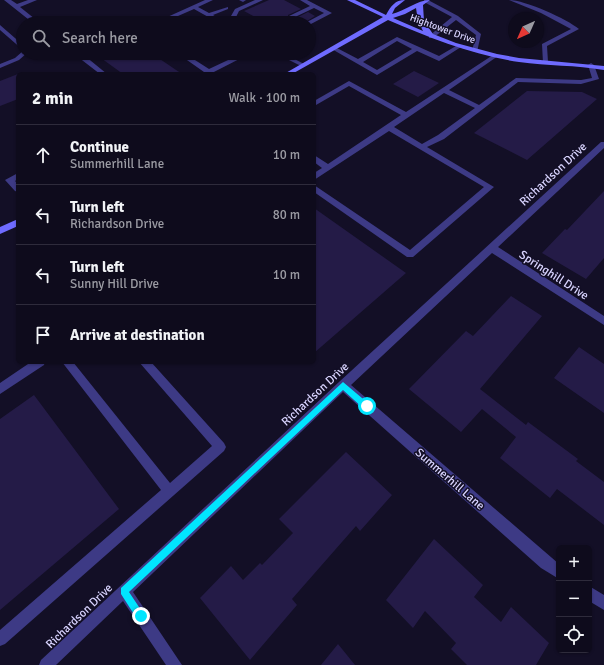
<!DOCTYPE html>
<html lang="en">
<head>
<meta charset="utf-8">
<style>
	:root { --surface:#0e0b1c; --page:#1c1929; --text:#f1f3f6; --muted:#9b9ba3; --line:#2e2b3b }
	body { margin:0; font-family:Signika,sans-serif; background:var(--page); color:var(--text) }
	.controls { position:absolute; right:12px; bottom:12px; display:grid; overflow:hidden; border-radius:6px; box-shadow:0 1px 3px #0004 }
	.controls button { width:36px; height:36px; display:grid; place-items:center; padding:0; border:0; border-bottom:1px solid var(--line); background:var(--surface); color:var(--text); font:20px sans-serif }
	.compass { position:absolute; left:508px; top:12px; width:36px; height:36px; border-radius:50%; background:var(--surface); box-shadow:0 1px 3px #0004; rotate:225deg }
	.stop { position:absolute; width:12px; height:12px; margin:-9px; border:3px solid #00e5ff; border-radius:50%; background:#fff }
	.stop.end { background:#00e5ff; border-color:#fff; box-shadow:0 1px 4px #0008 }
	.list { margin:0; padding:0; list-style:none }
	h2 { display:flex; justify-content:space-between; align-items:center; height:52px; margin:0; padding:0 16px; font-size:17px }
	h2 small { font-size:13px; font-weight:400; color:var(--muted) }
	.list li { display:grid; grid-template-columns:26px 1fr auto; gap:12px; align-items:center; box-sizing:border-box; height:60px; padding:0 16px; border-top:1px solid var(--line) }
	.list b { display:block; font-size:15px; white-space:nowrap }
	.list p { margin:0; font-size:13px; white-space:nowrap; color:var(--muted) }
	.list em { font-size:13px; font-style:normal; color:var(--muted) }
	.icon { flex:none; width:22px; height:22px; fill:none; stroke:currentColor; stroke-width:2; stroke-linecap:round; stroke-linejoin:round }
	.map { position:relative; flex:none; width:604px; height:665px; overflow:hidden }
	.search { position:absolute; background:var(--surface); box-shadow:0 1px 3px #0004; left:16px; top:16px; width:300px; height:44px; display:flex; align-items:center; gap:10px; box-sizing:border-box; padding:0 14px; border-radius:22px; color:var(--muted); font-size:15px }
	.panel { position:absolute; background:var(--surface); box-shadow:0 1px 3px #0004; left:16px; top:72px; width:300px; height:292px; border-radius:6px }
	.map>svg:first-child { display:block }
	.building { fill:#241b47 }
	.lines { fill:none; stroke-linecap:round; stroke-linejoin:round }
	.lane { fill:#3d3a85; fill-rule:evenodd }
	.street { fill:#3d3a85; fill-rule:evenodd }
	.secondary { fill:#6f6bff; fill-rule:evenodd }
	.route { fill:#00e5ff }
	.labels { text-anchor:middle; stroke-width:3; stroke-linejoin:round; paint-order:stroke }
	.far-street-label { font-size:10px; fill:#d9d4ff; stroke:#130f26 }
	.street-label { font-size:12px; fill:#d9d4ff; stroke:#130f26 }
</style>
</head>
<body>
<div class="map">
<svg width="604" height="665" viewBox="0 0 604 665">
	<rect width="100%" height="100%" fill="#130f26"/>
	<path class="building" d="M269,0H284L301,9L288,15V18L284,17L274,23H266L244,11Z
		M308,12L315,16L304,23H284L288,22V19H294Z
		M94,53H151L182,74H123Z
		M414,71L439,83L418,97L393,84Z
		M18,74V99L0,106V81Z
		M527,91L582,92L597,99L527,160L474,133Z
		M604,191V258L586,279L542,253L565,229L567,230Z
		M314,208L406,273L314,353Z
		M511,296L542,316L480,389L526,425L528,422L578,459L576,461L604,482V525L557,489L550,498L500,458L516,437L482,409L461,432L409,389L466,331L473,336Z
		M579,347L604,364V413L554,378Z
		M34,395L119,509L0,610V419Z
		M346,452L392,495L360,531L356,526L292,599L297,605L250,660L200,598L231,566L243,580L260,563L262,565L293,533L279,519Z
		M434,539L483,585L474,597L501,622L511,607L549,643L536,665H467L451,649L456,643L425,611L413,628L386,600Z
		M338,644L355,665H321Z"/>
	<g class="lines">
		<path class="lane" d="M4,0H11L17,4L28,0H37L20,7L40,23H33Z
			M205,0H213L198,7L209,13L228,7V9L213,15L226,23H219L194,9L162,23H154Z
			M239,0H246L243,2Z
			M255,0H263L239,11L233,23H227L235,9Z
			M300,0H307L332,13L309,25V23H306L307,22L324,13L314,8L293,18H289V16L310,6Z
			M424,0H428L458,16L481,34L477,52L472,51L476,35L456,20L433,38H429V36L452,17L424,2Z
			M509,0C525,0 567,19 579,29L547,46L548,62L543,63L542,44L571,29L541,13Z
			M285,18L287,19V21L275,23Z
			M0,25L23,45V50L0,30Z
			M397,37L439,56L456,46L461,47L439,61L417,51L377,75L330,48L335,47L358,59ZM397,41L412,49L377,70L363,62Z
			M23,51V53H27L19,60L0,68V64L15,58Z
			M82,53H90L85,56L107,74H100L78,57V55Z
			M177,53H184L209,69L243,53H251L210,74H202L204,72Z
			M275,53H283L306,65L301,66Z
			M493,55L498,56L449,90L479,105L516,78L581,80L592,78L588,65L591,63L594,65L599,79L581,84L518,82L444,139L427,147L494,187L413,257H407L314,192V185L410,250L484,187L389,131L314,180V173L322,168L314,162V155L328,164L401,115L349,86L316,105L314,106V101L349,81L406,112ZM444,93L475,108L438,135L422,144L394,127Z
			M18,173V179L15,181L18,184V192L15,191L5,180Z
			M31,362H45L44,365L0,394V383Z
			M62,362H73L170,483L212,446L139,362H151L224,443L226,447L224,451L5,644L0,646V630L161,490Z"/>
		<path class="street" d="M601,142H604V148L498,247L604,316V325L492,253L351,385L559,564V579L541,568L343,392L133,592L182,665H166L123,601L56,665H39L41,660L339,382Z
			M589,586L604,595V610L589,601Z"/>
		<path class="secondary" d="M347,0H355L386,15C391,6 395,0 405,0L395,8L392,14C405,11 417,0 430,0L423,5L424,21L433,34L456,43L497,54L519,58L604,66V70C576,65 547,66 519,62C473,55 430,38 388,20L292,74H284L383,17ZM416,8L418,21L423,31L393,18L405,14Z
			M18,219V226L0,234V227Z"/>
	</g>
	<path class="route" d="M343,382L369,404V409H364L343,390L129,592L145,616L144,619H137L121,594V588Z"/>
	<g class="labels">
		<g class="far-street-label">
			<text transform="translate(443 28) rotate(20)" y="4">Hightower Drive</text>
		</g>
		<g class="street-label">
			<text transform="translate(553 174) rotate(-43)" y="4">Richardson Drive</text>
			<text transform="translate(554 275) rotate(33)" y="4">Springhill Drive</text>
			<text transform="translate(315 394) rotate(-43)" y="4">Richardson Drive</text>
			<text transform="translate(450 479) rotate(41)" y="4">Summerhill Lane</text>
			<text transform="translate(79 616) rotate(-44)" y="4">Richardson Drive</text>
		</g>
	</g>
</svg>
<div class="controls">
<button>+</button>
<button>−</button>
<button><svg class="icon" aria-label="locate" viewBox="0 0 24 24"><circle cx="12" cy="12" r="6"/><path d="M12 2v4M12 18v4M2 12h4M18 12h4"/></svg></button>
</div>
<svg class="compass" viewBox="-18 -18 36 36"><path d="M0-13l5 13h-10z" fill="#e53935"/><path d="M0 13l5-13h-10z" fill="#9b9ba3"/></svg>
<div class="stop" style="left:367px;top:406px"></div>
<div class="stop end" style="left:141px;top:616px"></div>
<div class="search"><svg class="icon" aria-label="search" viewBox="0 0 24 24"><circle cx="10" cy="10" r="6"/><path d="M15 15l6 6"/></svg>Search here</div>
<section class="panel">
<h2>2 min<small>Walk · 100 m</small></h2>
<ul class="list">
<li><svg class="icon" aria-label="ahead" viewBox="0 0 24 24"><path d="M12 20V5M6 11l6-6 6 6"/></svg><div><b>Continue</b><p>Summerhill Lane</p></div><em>10 m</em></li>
<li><svg class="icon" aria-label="left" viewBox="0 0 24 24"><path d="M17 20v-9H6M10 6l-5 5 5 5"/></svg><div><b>Turn left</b><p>Richardson Drive</p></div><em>80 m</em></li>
<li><svg class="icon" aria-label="left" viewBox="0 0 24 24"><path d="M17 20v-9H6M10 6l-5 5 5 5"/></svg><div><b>Turn left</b><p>Sunny Hill Drive</p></div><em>10 m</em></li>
<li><svg class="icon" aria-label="arrive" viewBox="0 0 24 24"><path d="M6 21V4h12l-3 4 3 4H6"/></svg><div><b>Arrive at destination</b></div></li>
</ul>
</section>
</div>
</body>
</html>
